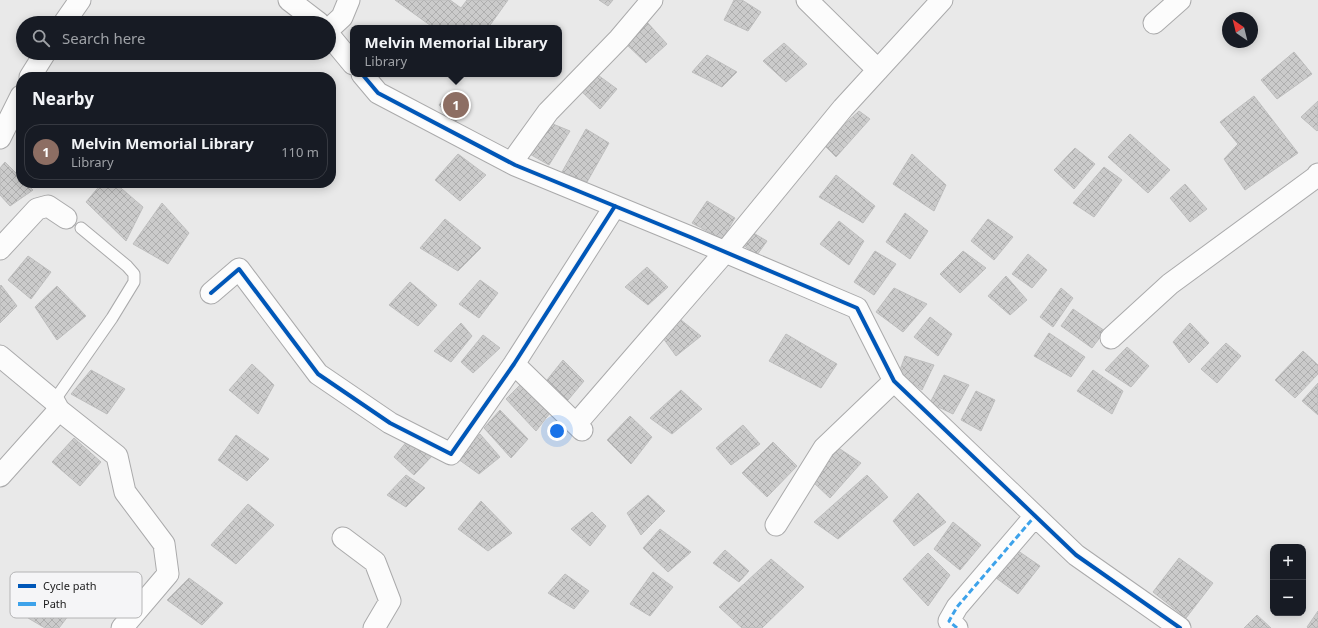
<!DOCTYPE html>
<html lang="en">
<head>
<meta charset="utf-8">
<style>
	:root { --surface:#171b24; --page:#242831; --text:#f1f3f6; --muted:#9ea1a6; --line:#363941; --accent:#b1b2b4 }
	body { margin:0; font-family:"Noto Sans",sans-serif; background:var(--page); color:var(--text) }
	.controls { position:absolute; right:12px; bottom:12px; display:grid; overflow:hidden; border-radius:8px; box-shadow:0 2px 10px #0003 }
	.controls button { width:36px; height:36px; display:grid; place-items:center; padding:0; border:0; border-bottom:1px solid var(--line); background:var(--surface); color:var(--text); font:20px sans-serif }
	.compass { position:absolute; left:1222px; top:12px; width:36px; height:36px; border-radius:50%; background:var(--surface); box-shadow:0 2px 10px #0003; rotate:325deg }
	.you { position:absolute; left:557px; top:431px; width:14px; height:14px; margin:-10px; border:3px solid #fff; border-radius:50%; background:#1a73e8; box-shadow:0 0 0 6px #1a73e833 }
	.badge { display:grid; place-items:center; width:26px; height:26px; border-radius:50%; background:var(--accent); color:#fff; font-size:13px; font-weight:700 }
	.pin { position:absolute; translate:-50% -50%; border:2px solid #fff; box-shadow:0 1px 4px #0006 }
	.popup { position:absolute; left:350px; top:25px; width:212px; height:52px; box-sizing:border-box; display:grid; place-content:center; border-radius:8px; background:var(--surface); filter:drop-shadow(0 1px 3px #0005); font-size:13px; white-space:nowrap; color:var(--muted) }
	.popup b { font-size:15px; color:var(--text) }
	.popup::after { content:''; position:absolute; left:50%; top:100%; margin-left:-8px; border:8px solid transparent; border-top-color:var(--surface) }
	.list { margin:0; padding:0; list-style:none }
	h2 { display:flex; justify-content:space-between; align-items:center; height:52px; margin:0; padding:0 16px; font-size:17px }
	h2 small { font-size:13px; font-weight:400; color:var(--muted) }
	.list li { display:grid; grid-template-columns:26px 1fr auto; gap:12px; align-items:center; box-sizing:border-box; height:56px; margin:0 8px 8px; padding:0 8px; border:1px solid var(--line); border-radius:16px }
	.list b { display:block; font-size:15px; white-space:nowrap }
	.list p { margin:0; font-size:13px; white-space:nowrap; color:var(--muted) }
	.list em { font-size:13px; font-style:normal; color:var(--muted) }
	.icon { flex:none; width:22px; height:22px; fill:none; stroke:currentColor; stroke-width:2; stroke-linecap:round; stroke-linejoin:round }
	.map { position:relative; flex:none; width:1318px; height:628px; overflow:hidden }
	.search { position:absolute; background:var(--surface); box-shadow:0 2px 10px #0003; left:16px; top:16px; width:320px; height:44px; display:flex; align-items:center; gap:10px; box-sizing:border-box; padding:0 14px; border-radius:22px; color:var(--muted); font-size:15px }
	.panel { position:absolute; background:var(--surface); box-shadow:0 2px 10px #0003; left:16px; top:72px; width:320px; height:116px; border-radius:16px }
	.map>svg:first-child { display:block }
	.building { fill:url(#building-cross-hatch); stroke:#bebebe }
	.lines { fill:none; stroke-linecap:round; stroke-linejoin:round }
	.service-casing { stroke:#aaaaab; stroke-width:13 }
	.minor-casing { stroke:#aaaaab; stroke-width:23 }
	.service { stroke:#fcfcfc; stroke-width:11 }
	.minor { stroke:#fcfcfc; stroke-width:21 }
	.quiet { stroke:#3da2ea; stroke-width:3; stroke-dasharray:6 3; stroke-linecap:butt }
	.cycleway-casing { stroke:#f5f5f7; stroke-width:6 }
	.cycleway { stroke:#0057b8; stroke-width:4 }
	.key { fill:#f5f5f7; stroke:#b4b4b5; stroke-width:1 }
	.key-label { font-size:11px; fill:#1b1b1c }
</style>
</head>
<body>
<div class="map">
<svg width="1318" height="628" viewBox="0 0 1318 628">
	<defs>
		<pattern id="building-cross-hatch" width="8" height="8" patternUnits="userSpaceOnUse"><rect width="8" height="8" fill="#cbcbcb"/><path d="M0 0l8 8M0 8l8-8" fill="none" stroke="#aeaeae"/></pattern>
	</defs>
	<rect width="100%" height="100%" fill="#e9e9e9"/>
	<path class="building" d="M395,0H450L461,8L467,0H508L488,28H434Z
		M599,0H613L608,6Z
		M734,0H742L761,12L748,31L724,20Z
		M646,21L667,44L646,63L624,42Z
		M784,43L807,64L786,82L763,61Z
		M1294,52L1312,74L1277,99L1261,80Z
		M707,55L737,72L722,87L692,72Z
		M595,73L617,89L600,109L579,89Z
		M450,91L467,111L455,122L439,105Z
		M1254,96L1298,153L1245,190L1224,159L1238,144L1220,122Z
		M1318,101V130L1317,131L1301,117Z
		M859,111L870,119L836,157L823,144Z
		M548,122L570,131L549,165L528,153Z
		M586,129L609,143L587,182L562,172Z
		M1130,134L1170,170L1148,193L1108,157Z
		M1075,148L1095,164L1074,189L1054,170Z
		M458,154L486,175L460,201L435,180Z
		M912,154L946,185L934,211L893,184Z
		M5,162L21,178V183H26L33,190L10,206L0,195V168Z
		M1104,167L1122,180L1094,217L1073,203Z
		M836,175L875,206L863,223L819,197Z
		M102,183H115L143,207L126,241L86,202Z
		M1185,184L1207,209L1190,222L1170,198Z
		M707,201L735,218L722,239L692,223Z
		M162,203L189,233L168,264L133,244Z
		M905,213L928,231L910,259L886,242Z
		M445,219L481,248L458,271L420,248Z
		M988,219L1013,237L994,260L971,241Z
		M839,221L864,241L849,265L820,244Z
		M750,231L767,241L757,255L743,245Z
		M875,251L896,264L874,295L854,282Z
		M963,251L986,268L960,293L940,274Z
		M1028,254L1047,270L1032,288L1012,274Z
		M28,256L51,272L31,299L8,280Z
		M647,267L668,287L648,305L625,287Z
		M1006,276L1027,300L1010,315L988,296Z
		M480,280L498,293L479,318L459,304Z
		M410,282L437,305L418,326L389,305Z
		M1,285L17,306L0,323V286Z
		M57,286L86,316L57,340L35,307Z
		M894,288L927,304L903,332L876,312Z
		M1061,288L1073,298L1053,327L1040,317Z
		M1073,309L1105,331L1092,348L1061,326Z
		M930,317L952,334L938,356L914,337Z
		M681,320L701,336L676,356L663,338Z
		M461,323L472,336L451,362L434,351Z
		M1190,323L1209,343L1189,363L1173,342Z
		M1049,333L1085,357L1071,377L1034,356Z
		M786,334L837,364L821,388L769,361Z
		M483,335L500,348L473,373L461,362Z
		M1226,343L1241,356L1217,383L1201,369Z
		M1127,347L1149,366L1131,387L1105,370Z
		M1303,351L1318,365V374L1295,398L1275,380Z
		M905,356L934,365L922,390L899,373Z
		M563,360L584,381L563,406L543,385Z
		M252,364L274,385L258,414L229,390Z
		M91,370L125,389L107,414L71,394Z
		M1093,370L1123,391L1112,414L1077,391Z
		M944,375L969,385L953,414L930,403Z
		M1318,383V415L1302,401Z
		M520,385L550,413L536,431L506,399Z
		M681,390L702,409L672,434L650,418Z
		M976,391L995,400L981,431L961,420Z
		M500,410L528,439L511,458L484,428Z
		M630,416L652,437L631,464L607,440Z
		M743,425L760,444L731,465L716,448Z
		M480,434L500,457L479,474L458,459Z
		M236,435L269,459L247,481L218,460Z
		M74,438L101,462L80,486L52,462Z
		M408,440L433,455L414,475L394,457Z
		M773,442L797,466L767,497L742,473Z
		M837,447L861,463L830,498L813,482Z
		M406,475L425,488L406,507L387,495Z
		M867,475L888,497L838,539L814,522Z
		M918,493L946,522L914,546L893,521Z
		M648,495L665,511L641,535L627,513Z
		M481,501L512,533L488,551L458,529Z
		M248,504L274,525L236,564L211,545Z
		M592,512L606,526L590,546L571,529Z
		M953,522L981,545L960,570L934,549Z
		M660,529L691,552L668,572L643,548Z
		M1011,546L1040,566L1018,594L992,575Z
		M725,550L749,571L739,582L713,563Z
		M928,553L950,575L928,606L903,579Z
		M1179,558L1213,583L1186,618L1153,592Z
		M771,559L804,587L762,628H742L719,607Z
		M653,572L673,587L650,616L630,604Z
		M565,574L589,591L574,609L548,593Z
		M189,578L223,603L202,625L167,600Z
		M57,590L75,607L59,628H45L28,618Z
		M1318,611V628H1308L1307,627Z
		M1257,615L1271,628H1244Z"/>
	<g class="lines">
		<g class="service-casing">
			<path id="service" d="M54,401L112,318L134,282V274L127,266L81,228"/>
		</g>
		<g class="minor-casing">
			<path id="minor" d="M289,0L319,23
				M807,0L878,70
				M64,23L80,0
				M1154,23L1180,0
				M329,29L342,17L349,0
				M329,35L353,64
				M362,74L378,93L515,165L690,237L857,308L894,381L1076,555L1180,628
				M30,77L45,53
				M0,138L21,96
				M512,162L548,112L619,39L652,0
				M0,249L37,209L48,206L66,218
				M211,293L239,269L318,374L390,423L451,454L514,364L615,206
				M1111,338L1170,284L1316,177L1318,174
				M0,356L54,401L59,410L117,456L125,492L164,544L168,574L122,628
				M514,364L582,430
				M576,424L725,252L843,108L942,0
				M0,476L59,410
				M776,525L824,448L894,381
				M343,538L375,562L390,601L374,628
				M957,628L949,621L957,607L1035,516"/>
		</g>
		<use href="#service" class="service"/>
		<use href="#minor" class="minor"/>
		<path class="quiet" d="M957,628L949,621L957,607L1035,516"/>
		<g class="cycleway-casing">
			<path id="cycleway" d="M362,74L378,93L515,165L690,237L857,308L894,381L1076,555L1180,628
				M211,293L239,269L318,374L390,423L451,454L514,364L615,206"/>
		</g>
		<use href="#cycleway" class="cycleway"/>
	</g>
	<rect x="10" y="572" width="132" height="46" rx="6" class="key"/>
	<rect x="18" y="584" width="18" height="4" fill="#0057b8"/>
	<rect x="18" y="602" width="18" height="4" fill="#3da2ea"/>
	<g class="key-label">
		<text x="43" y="590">Cycle path</text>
		<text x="43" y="608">Path</text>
	</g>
</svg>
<div class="controls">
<button>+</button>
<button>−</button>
</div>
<svg class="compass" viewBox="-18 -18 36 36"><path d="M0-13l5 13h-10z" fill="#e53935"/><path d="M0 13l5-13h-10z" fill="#9ea1a6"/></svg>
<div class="you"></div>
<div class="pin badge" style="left:456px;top:105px;background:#8d6e63">1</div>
<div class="popup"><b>Melvin Memorial Library</b>Library</div>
<div class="search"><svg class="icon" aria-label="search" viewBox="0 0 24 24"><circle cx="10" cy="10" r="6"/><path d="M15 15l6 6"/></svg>Search here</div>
<section class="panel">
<h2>Nearby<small></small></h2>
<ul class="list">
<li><span class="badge" style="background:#8d6e63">1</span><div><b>Melvin Memorial Library</b><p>Library</p></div><em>110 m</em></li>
</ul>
</section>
</div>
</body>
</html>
